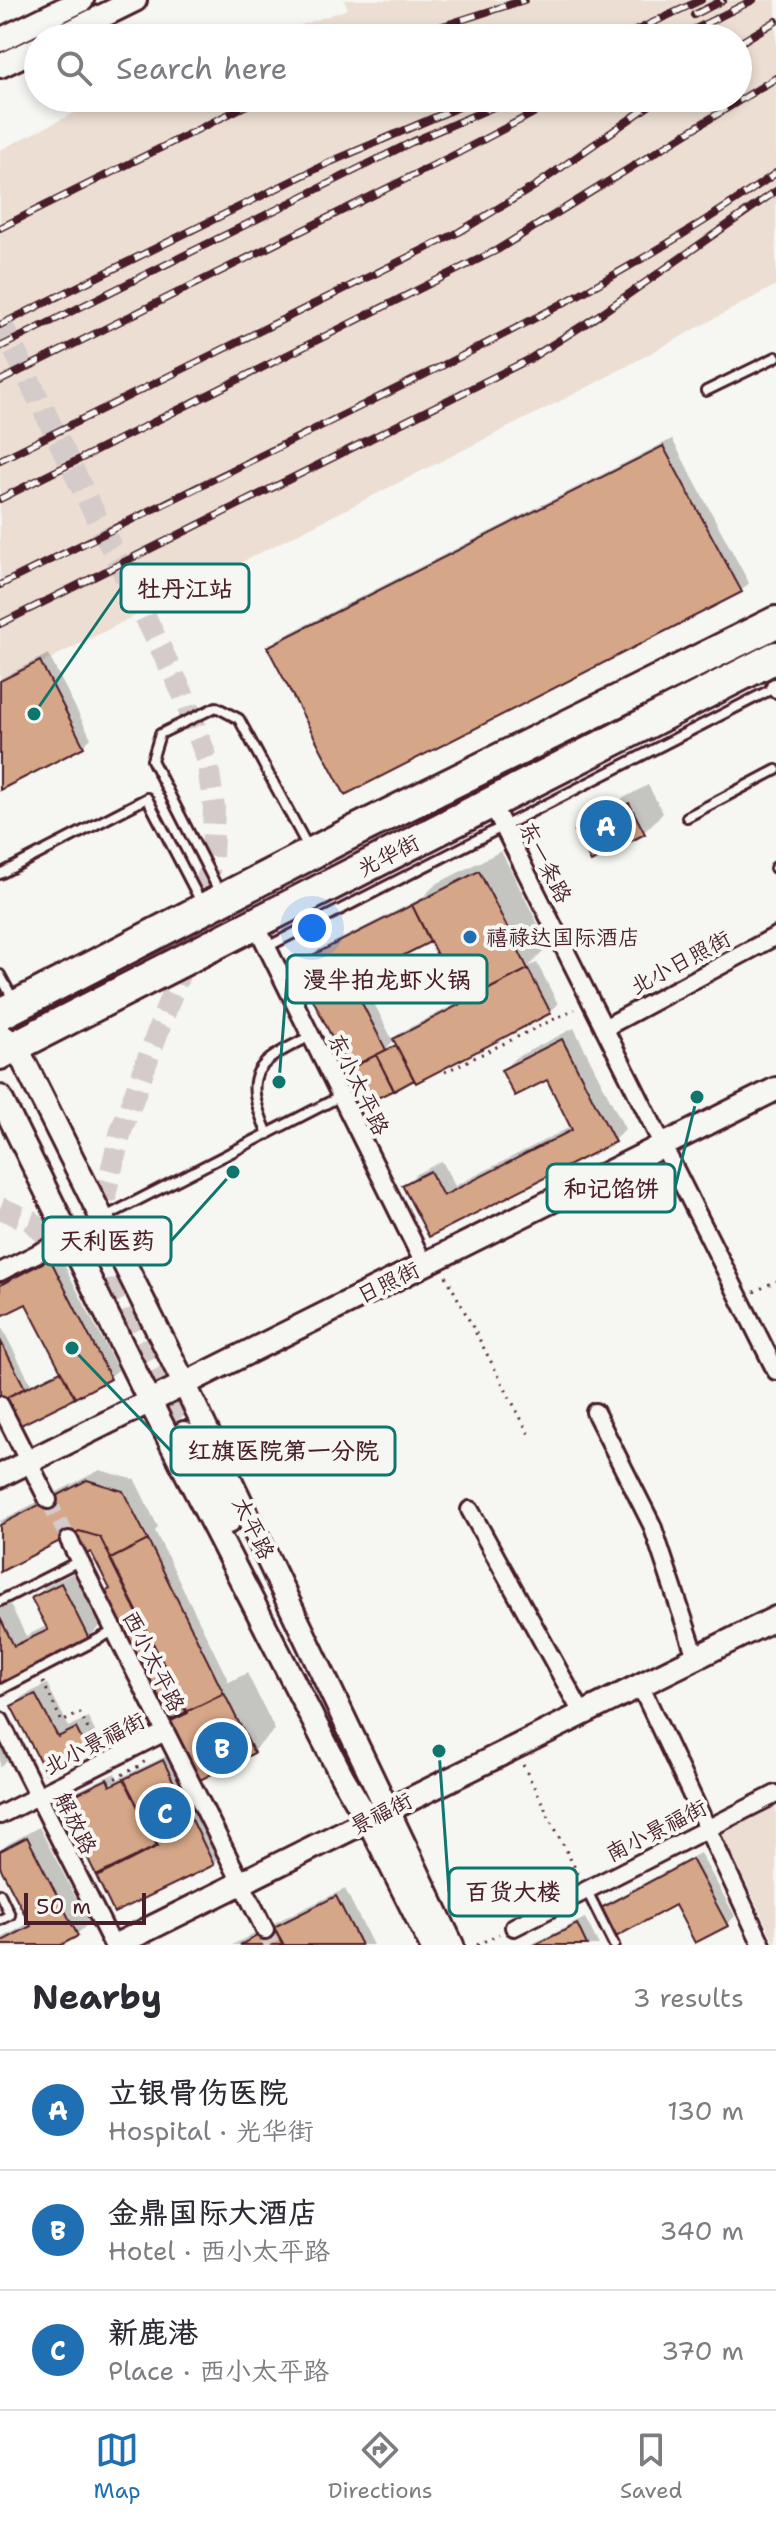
<!DOCTYPE html>
<html lang="en">
<head>
<meta charset="utf-8">
<style>
	:root { --surface:#fff; --page:#f2f2f3; --text:#2b2b33; --muted:#7c7c81; --line:#e1e1e2; --accent:#1f6fb2 }
	body { margin:0; font-family:"Shantell Sans","LXGW WenKai TC",sans-serif; background:var(--page); color:var(--text) }
	.scale { position:absolute; left:24px; bottom:20px; width:122px; box-sizing:border-box; padding-left:8px; border:4px solid #4a1f2b; border-top:0; font-size:22px; line-height:28px; white-space:nowrap; color:#4a1f2b; -webkit-text-stroke:6px #f6f6f2; paint-order:stroke }
	.you { position:absolute; left:312px; top:928px; width:28px; height:28px; margin:-20px; border:6px solid #fff; border-radius:50%; background:#1a73e8; box-shadow:0 0 0 12px #1a73e833 }
	.badge { display:grid; place-items:center; width:52px; height:52px; border-radius:50%; background:var(--accent); color:#fff; font-size:26px; font-weight:700 }
	.pin { position:absolute; translate:-50% -50%; border:4px solid #fff; box-shadow:0 2px 8px #0006 }
	.list { margin:0; padding:0; list-style:none }
	h2 { display:flex; justify-content:space-between; align-items:center; height:104px; margin:0; padding:0 32px; font-size:34px }
	h2 small { font-size:26px; font-weight:400; color:var(--muted) }
	.list li { display:grid; grid-template-columns:52px 1fr auto; gap:24px; align-items:center; box-sizing:border-box; height:120px; padding:0 32px; border-top:2px solid var(--line) }
	.list b { display:block; font-size:30px; white-space:nowrap }
	.list p { margin:0; font-size:26px; white-space:nowrap; color:var(--muted) }
	.list em { font-size:26px; font-style:normal; color:var(--muted) }
	.icon { flex:none; width:44px; height:44px; fill:none; stroke:currentColor; stroke-width:2; stroke-linecap:round; stroke-linejoin:round }
	.map { position:relative; flex:none; width:776px; height:1945px; overflow:hidden }
	.search { position:absolute; background:var(--surface); box-shadow:0 4px 12px #0003; left:24px; right:24px; top:24px; height:88px; display:flex; align-items:center; gap:20px; box-sizing:border-box; padding:0 28px; border-radius:44px; color:var(--muted); font-size:30px }
	.sheet { height:464px; background:var(--surface) }
	nav { display:flex; justify-content:space-around; align-items:center; box-sizing:border-box; height:112px; border-top:2px solid var(--line); background:var(--surface); font-size:22px; color:var(--muted) }
	nav a { display:grid; justify-items:center; gap:4px }
	nav .on { color:var(--accent) }
	.map>svg:first-child { display:block }
	.built { fill:#ecded2 }
	.shadow { fill:#0003; fill-rule:evenodd }
	.building { fill:#d6a688; stroke:#4a1f2b; stroke-width:2 }
	.lines { fill:none; stroke-linecap:round; stroke-linejoin:round }
	.street-tunnel { stroke:#d4cbca; stroke-width:16; stroke-dasharray:16 8; stroke-linecap:butt }
	.secondary-tunnel { stroke:#d4cbca; stroke-width:22; stroke-dasharray:22 11; stroke-linecap:butt }
	.lane-casing { stroke:#4a1f2b; stroke-width:14 }
	.street-casing { stroke:#4a1f2b; stroke-width:22 }
	.secondary-casing { stroke:#4a1f2b; stroke-width:28 }
	.highway-casing { stroke:#4a1f2b; stroke-width:36 }
	.path { stroke:#4a1f2b; stroke-width:3; stroke-dasharray:2 6; stroke-linecap:butt }
	.lane { stroke:#f6f6f2; stroke-width:8 }
	.street { stroke:#f6f6f2; stroke-width:16 }
	.secondary { stroke:#f6f6f2; stroke-width:22 }
	.highway { stroke:#f6f6f2; stroke-width:30 }
	.rail-casing { stroke:#4a1f2b; stroke-width:8 }
	.rail { stroke:#f6f6f2; stroke-width:5; stroke-dasharray:15; stroke-linecap:butt }
	.poi-dot { fill:#1f6fb2; stroke:#f6f6f2; stroke-width:3 }
	.labels { text-anchor:middle; stroke-width:8; stroke-linejoin:round; paint-order:stroke }
	.street-label { font-size:22px; fill:#4a1f2b; stroke:#f6f6f2 }
	.poi-label { font-size:22px; fill:#4a1f2b; stroke:#f6f6f2; text-anchor:start }
	.leader { fill:none; stroke:#0f766e; stroke-width:3 }
	.callout-dot { fill:#0f766e; stroke:#f6f6f2; stroke-width:3 }
	.callout { fill:#f6f6f2; stroke:#0f766e; stroke-width:3 }
	.callout-label { font-size:24px; text-anchor:middle; font-weight:bold; fill:#4a1f2b }
</style>
</head>
<body>
<div class="map">
<svg width="776" height="1945" viewBox="0 0 776 1945">
	<rect width="100%" height="100%" fill="#f6f6f2"/>
	<filter id="ink" filterUnits="userSpaceOnUse"><feTurbulence type="fractalNoise" baseFrequency=".0125" numOctaves="2"/><feDisplacementMap in="SourceGraphic" scale="16" xChannelSelector="R" yChannelSelector="G"/><feConvolveMatrix kernelMatrix="1 2 1 2 8 2 1 2 1" color-interpolation-filters="sRGB"/></filter>
	<g filter="url(#ink)">
		<path class="built" d="M344,0H776V285L588,387L0,684V150L104,98H738V38H263L348,9Z
			M776,1805V1945L721,1832Z"/>
		<path class="shadow" d="M672,439L749,583L741,591L270,647L278,639Z
			M48,654L91,738L83,746L0,788V679Z
			M648,785L663,813L644,832L578,831L597,812Z
			M501,851L549,946L529,966L537,963L558,1004L550,1012L366,1102L297,964L305,957L422,898L436,884ZM431,939L462,1001L403,1031L395,1039L398,1044L383,1052L393,1041L360,975Z
			M574,1028L625,1129L614,1140L429,1234L404,1186L416,1174L442,1161L455,1186L572,1126L548,1077L503,1070L515,1058Z
			M58,1253L118,1370L110,1377L18,1424L0,1389V1324L31,1384L62,1369L27,1301L0,1315V1283Z
			M100,1470L135,1480L158,1527L155,1531L229,1682L247,1673L275,1730L253,1751L103,1594L111,1587L92,1549L72,1532L0,1569V1521Z
			M73,1573L100,1626L88,1638L0,1682V1607L9,1602L26,1636L48,1625L34,1598L45,1587Z
			M47,1684L69,1727L88,1717L98,1738L87,1750L47,1770L14,1706L25,1695Z
			M0,1744L8,1760L0,1767Z
			M171,1754L221,1855L213,1863L62,1803L70,1795L115,1773L118,1779Z
			M39,1827L89,1923L77,1934L56,1945H0V1939L31,1922L0,1863V1851L8,1844Z
			M700,1853L735,1916L727,1924L696,1940L676,1902L601,1909L609,1902Z
			M345,1889L373,1945H232L286,1917Z
			M585,1918L599,1945H530Z"/>
		<path class="building" d="M663,446L742,592L345,795L267,647Z
			M40,661L84,747L0,790V681Z
			M629,803L645,834L591,862L575,831Z
			M479,871L528,969L461,1003L412,905Z
			M412,905L430,942L351,982L386,1050L348,1069L295,964Z
			M528,969L551,1013L416,1083L393,1039Z
			M562,1039L615,1142L429,1237L402,1185L430,1171L443,1196L572,1130L547,1080L515,1096L501,1070Z
			M396,1045L414,1080L394,1091L376,1055Z
			M376,1055L394,1090L365,1104L348,1070Z
			M50,1259L111,1379L75,1398L26,1304L0,1317V1285Z
			M0,1340L25,1388L3,1399L0,1394Z
			M61,1371L75,1398L17,1427L3,1399Z
			M87,1480L123,1491L148,1540L111,1559L100,1537L79,1531L0,1572V1525Z
			M79,1531L100,1537L188,1713L165,1724L101,1594L110,1589L91,1552L82,1556L71,1535Z
			M148,1540L224,1694L186,1712L110,1559Z
			M61,1583L89,1639L0,1684V1618L14,1646L48,1630L31,1598Z
			M224,1693L254,1753L196,1782L166,1722Z
			M35,1694L58,1737L76,1728L88,1752L46,1773L11,1706Z
			M163,1760L214,1865L114,1913L96,1876L157,1846L124,1779Z
			M107,1779L110,1786L124,1779L158,1846L97,1877L60,1802Z
			M27,1837L78,1936L61,1945H0V1942L31,1926L0,1867V1851Z
			M692,1859L728,1926L695,1943L675,1905L614,1938L599,1909Z
			M336,1896L361,1945H284L274,1927Z
			M577,1924L587,1945H535Z
			M274,1927L283,1945H240Z"/>
		<g class="lines">
			<path class="street-tunnel" d="M48,1500L69,1540
				M265,1930L272,1945"/>
			<path class="secondary-tunnel" d="M0,321L183,694L207,759L214,808L212,858L194,934L121,1131L105,1195L118,1290L191,1430
				M0,1208L31,1221L70,1257"/>
			<g class="lane-casing">
				<path id="lane" d="M706,391L776,357
					M687,817L776,770
					M775,868L776,867
					M0,874L147,798L202,904
					M221,895L152,760L160,734L216,707L239,719L309,849
					M267,947L776,687
					M0,975L13,999
					M268,1134C240,1071 256,1063 311,1036
					M105,1217L341,1096
					M0,1601L79,1561
					M0,1690L114,1631
					M587,1891L614,1945
					M0,1894L10,1915L0,1920"/>
			</g>
			<g class="street-casing">
				<path id="street" d="M775,687L776,689
					M491,802L776,1371
					M255,923L424,1264
					M604,1028L776,936
					M0,1272L70,1237
					M0,1405L48,1500
					M595,1412L652,1525L696,1657
					M470,1510L582,1713
					M69,1540L265,1930
					M640,1685L762,1945
					M0,1721L113,1945
					M0,1815L165,1732
					M514,1927L776,1794"/>
			</g>
			<g class="secondary-casing">
				<path id="secondary" d="M58,38L135,0
					M0,40L82,0
					M0,66L38,48
					M0,1034L16,1046L184,1383L452,1945
					M0,1097L149,1400L343,1778L368,1820L431,1945
					M184,1433L228,1522
					M0,1476L776,1089
					M116,1945L776,1618"/>
			</g>
			<g class="highway-casing">
				<path id="highway" d="M0,1014L341,838L776,622
					M0,1054L776,657"/>
			</g>
			<path class="path" d="M445,1072L575,1009
				M446,1276L530,1436
				M754,1292L776,1281
				M43,1682L62,1722L80,1713L98,1749
				M523,1765L579,1876
				M108,1782L141,1765L146,1760
				M477,1945L499,1934"/>
			<use href="#lane" class="lane"/>
			<use href="#street" class="street"/>
			<use href="#secondary" class="secondary"/>
			<use href="#highway" class="highway"/>
			<g class="rail-casing">
				<path id="rail" d="M694,15L723,0
					M405,38L524,0
					M620,38L701,0
					M677,38L753,0
					M738,44L776,21
					M0,228L261,98
					M0,325L328,163L480,98
					M0,347L412,142L514,98
					M0,381L456,154L562,98
					M0,460L459,232L535,186L660,98
					M0,499L497,250L776,78
					M0,585C118,527 236,469 353,410C498,339 644,266 776,173
					M0,624L528,360L596,317L776,191"/>
			</g>
			<use href="#rail" class="rail"/>
		</g>
	</g>
	<circle class="poi-dot" cx="470" cy="937" r="8"/>
	<g class="labels">
		<g class="street-label">
			<text transform="translate(388 855) rotate(-27)" y="8">光华街</text>
			<text transform="translate(546 862) rotate(63)" y="8">东一条路</text>
			<text transform="translate(680 962) rotate(-28)" y="8">北小日照街</text>
			<text transform="translate(359 1084) rotate(64)" y="8">东小太平路</text>
			<text transform="translate(388 1282) rotate(-26)" y="8">日照街</text>
			<text transform="translate(254 1528) rotate(64)" y="8">太平路</text>
			<text transform="translate(154 1661) rotate(63)" y="8">西小太平路</text>
			<text transform="translate(94 1743) rotate(-27)" y="8">北小景福街</text>
			<text transform="translate(381 1813) rotate(-27)" y="8">景福街</text>
			<text transform="translate(76 1823) rotate(63)" y="8">解放路</text>
			<text transform="translate(656 1830) rotate(-27)" y="8">南小景福街</text>
		</g>
		<g class="poi-label">
			<text x="486" y="945">禧禄达国际酒店</text>
		</g>
	</g>
	<path class="leader" d="M34 714L121 588M279 1082L287 979M697 1097L675 1188M233 1172L171 1241M72 1348L171 1451M439 1751L449 1892"/>
	<g class="callout-dot">
		<circle cx="34" cy="714" r="8"/>
		<circle cx="279" cy="1082" r="8"/>
		<circle cx="697" cy="1097" r="8"/>
		<circle cx="233" cy="1172" r="8"/>
		<circle cx="72" cy="1348" r="8"/>
		<circle cx="439" cy="1751" r="8"/>
	</g>
	<g class="callout">
		<rect x="121" y="564" width="128" height="48" rx="8"/>
		<rect x="287" y="955" width="200" height="48" rx="8"/>
		<rect x="547" y="1164" width="128" height="48" rx="8"/>
		<rect x="43" y="1217" width="128" height="48" rx="8"/>
		<rect x="171" y="1427" width="224" height="48" rx="8"/>
		<rect x="449" y="1868" width="128" height="48" rx="8"/>
	</g>
	<g class="callout-label">
		<text x="185" y="597">牡丹江站</text>
		<text x="387" y="988">漫半拍龙虾火锅</text>
		<text x="611" y="1197">和记馅饼</text>
		<text x="107" y="1249">天利医药</text>
		<text x="283" y="1459">红旗医院第一分院</text>
		<text x="513" y="1900">百货大楼</text>
	</g>
</svg>
<div class="scale">50 m</div>
<div class="you"></div>
<div class="pin badge" style="left:606px;top:826px">A</div>
<div class="pin badge" style="left:222px;top:1748px">B</div>
<div class="pin badge" style="left:165px;top:1813px">C</div>
<div class="search"><svg class="icon" aria-label="search" viewBox="0 0 24 24"><circle cx="10" cy="10" r="6"/><path d="M15 15l6 6"/></svg>Search here</div>
</div>
<section class="sheet">
<h2>Nearby<small>3 results</small></h2>
<ul class="list">
<li><span class="badge">A</span><div><b>立银骨伤医院</b><p>Hospital · 光华街</p></div><em>130 m</em></li>
<li><span class="badge">B</span><div><b>金鼎国际大酒店</b><p>Hotel · 西小太平路</p></div><em>340 m</em></li>
<li><span class="badge">C</span><div><b>新鹿港</b><p>Place · 西小太平路</p></div><em>370 m</em></li>
</ul>
</section>
<nav>
<a class="on"><svg class="icon" aria-label="map" viewBox="0 0 24 24"><path d="M3 6l6-2 6 2 6-2v14l-6 2-6-2-6 2zM9 4v14M15 6v14"/></svg>Map</a>
<a><svg class="icon" aria-label="directions" viewBox="0 0 24 24"><path d="M12 3l9 9-9 9-9-9zM9 14v-3h6M13 9l2 2-2 2"/></svg>Directions</a>
<a><svg class="icon" aria-label="saved" viewBox="0 0 24 24"><path d="M7 4h10v16l-5-4-5 4z"/></svg>Saved</a>
</nav>
</body>
</html>
